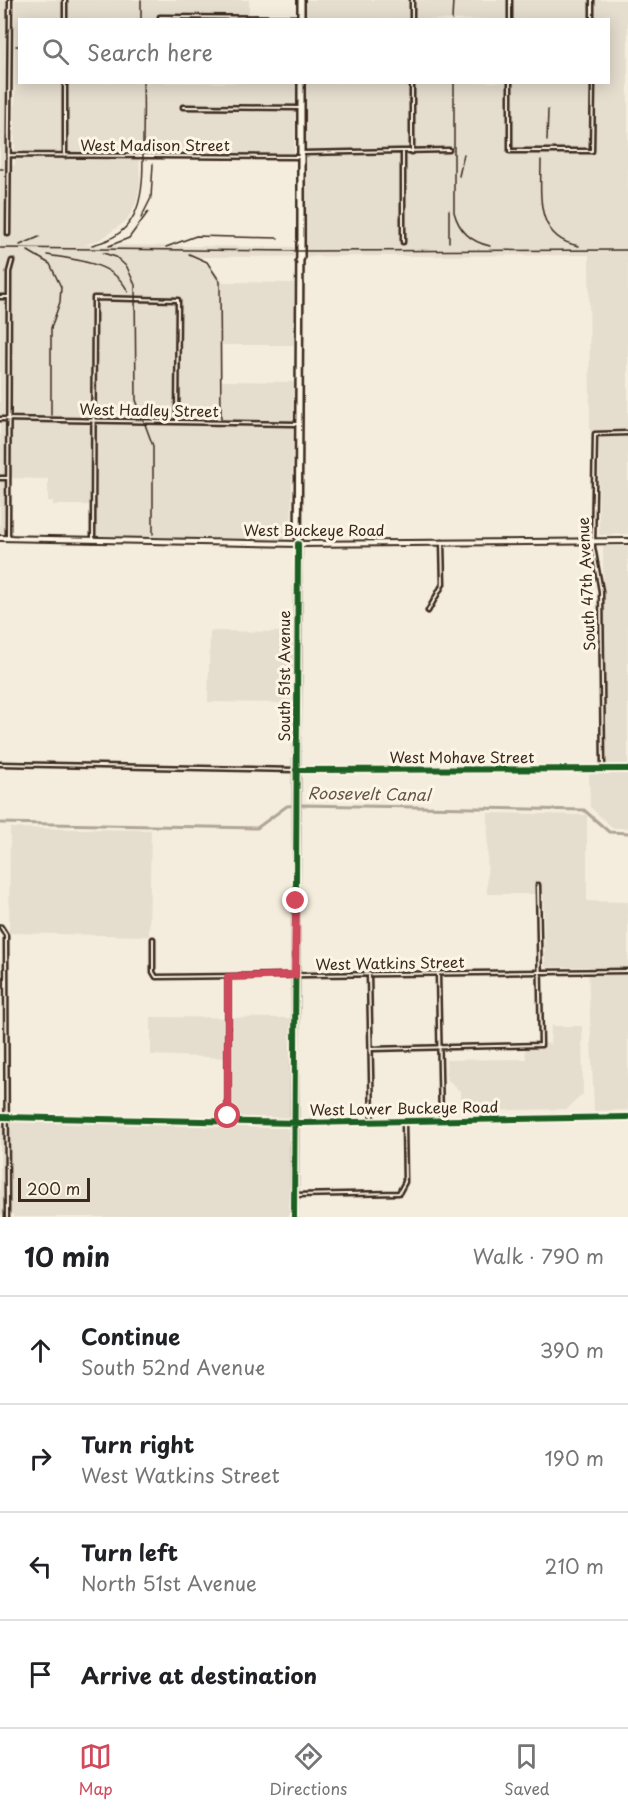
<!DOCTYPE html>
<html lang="en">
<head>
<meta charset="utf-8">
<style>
	:root { --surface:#fff; --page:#f6f6f6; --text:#202124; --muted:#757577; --line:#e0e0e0; --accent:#d1495b }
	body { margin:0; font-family:"Playpen Sans",sans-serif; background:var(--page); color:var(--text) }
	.scale { position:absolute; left:18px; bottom:15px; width:72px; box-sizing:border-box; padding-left:6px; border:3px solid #3b2a1e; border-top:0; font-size:16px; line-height:21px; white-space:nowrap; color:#3b2a1e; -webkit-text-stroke:4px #fcf5e5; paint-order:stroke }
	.stop { position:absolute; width:18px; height:18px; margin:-14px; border:4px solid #d1495b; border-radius:50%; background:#fff }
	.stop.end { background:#d1495b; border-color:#fff; box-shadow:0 2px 6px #0008 }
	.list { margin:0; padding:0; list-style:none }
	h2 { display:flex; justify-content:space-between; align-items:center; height:78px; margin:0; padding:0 24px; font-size:26px }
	h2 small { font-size:20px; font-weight:400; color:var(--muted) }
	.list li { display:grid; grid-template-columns:39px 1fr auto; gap:18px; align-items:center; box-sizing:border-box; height:108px; padding:0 24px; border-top:2px solid var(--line) }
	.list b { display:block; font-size:22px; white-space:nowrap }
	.list p { margin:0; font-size:20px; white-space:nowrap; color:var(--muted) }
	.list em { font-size:20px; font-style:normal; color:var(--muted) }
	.icon { flex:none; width:33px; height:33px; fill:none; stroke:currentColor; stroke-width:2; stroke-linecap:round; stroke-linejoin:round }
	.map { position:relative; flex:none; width:628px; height:1217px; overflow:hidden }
	.search { position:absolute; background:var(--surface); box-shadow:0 3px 15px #0003; left:18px; right:18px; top:18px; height:66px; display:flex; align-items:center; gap:15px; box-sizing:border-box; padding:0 21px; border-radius:0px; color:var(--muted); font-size:22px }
	.sheet { height:510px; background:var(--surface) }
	nav { display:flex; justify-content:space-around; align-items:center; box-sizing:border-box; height:84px; border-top:2px solid var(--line); background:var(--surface); font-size:16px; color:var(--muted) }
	nav a { display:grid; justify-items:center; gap:3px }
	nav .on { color:var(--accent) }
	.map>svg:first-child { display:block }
	.built { fill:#e5ddce }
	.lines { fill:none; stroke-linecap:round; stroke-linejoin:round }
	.canal { stroke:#b0a596; stroke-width:3 }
	.minor-casing { stroke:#3b2a1e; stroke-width:7 }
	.tertiary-casing { stroke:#3b2a1e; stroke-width:8 }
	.secondary-casing { stroke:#3b2a1e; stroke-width:8 }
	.primary-casing { stroke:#3b2a1e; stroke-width:10 }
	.minor { stroke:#fcf5e5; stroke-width:2 }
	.tertiary { stroke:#fcf5e5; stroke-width:4 }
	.secondary { stroke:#fcf5e5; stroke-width:4 }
	.primary { stroke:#fcf5e5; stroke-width:5 }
	.rail { stroke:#3b2a1e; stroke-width:1.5 }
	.cycleway-casing { stroke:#fcf5e5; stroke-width:10 }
	.cycleway { stroke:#1b5e20; stroke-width:6 }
	.route { stroke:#d1495b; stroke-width:8 }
	.labels { text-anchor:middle; stroke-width:6; stroke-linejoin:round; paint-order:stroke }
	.street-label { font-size:15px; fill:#3b2a1e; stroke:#fcf5e5 }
	.water-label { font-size:16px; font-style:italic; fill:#645548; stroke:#fcf5e5 }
</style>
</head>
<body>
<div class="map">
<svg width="628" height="1217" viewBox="0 0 628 1217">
	<rect width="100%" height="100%" fill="#f4eddd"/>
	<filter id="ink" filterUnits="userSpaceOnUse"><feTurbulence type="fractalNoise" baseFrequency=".0167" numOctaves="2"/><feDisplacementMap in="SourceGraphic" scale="12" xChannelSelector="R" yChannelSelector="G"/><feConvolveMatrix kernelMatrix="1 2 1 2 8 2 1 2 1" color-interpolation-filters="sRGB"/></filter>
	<g filter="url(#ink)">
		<path class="built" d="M0,0H6L5,166L15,165V0H249V15H294L295,19L20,20V82L297,83L294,153H139L140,185L136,203L127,220L103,238L85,245L296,247L305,245L306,83L608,82V20L306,19V0H628V431L590,432L589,255L192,257L206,264L220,277L223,282L295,283L294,345H222V381L294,382L291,540L91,536V505H53V501H48V479L8,478L7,537H0Z
			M599,436H628V534L599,535Z
			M603,546H628V828H613L590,807L589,773L605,772Z
			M210,631L292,632L291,703L208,702Z
			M488,813L587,815V901L628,902V1110L594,1111L588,967H545L543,894H487Z
			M10,828L151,830L149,936L9,933Z
			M151,1017L291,1018L289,1119L230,1118V1058L151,1055Z
			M551,1026H582L583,1094L567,1109L465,1111L461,1104V1092L447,1079L446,1060L526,1059L525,1048L539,1049L546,1043L550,1044Z
			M12,1122L287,1128L290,1144V1217H14L9,1209V1132Z
			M0,1123L3,1125L5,1132V1210L0,1217Z"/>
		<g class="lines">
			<path class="canal" d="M0,823L257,828L287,806L301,805L584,810L609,832L628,833"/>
			<g class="minor-casing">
				<path id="minor" d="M65,0V20
					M412,0V20
					M592,0V20
					M160,17L301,18
					M510,20V0
					M510,82V151H592L593,82
					M183,107L301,108
					M412,152V82
					M303,153L449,150
					M9,155L300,157
					M65,156V82
					M8,234L10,0
					M403,242V153
					M0,297H9
					M0,419L297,424
					M0,478H8
					M8,538L9,272L12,261
					M93,540L94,298L178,300L177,421
					M428,611L443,584L442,542
					M0,764L296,770
					M603,769L601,591L593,547L595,434L628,433
					M1,927L6,935L7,1217
					M153,939V972L156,977L628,971
					M438,974L441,1121
					M369,975L372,1122
					M371,1049L541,1045L538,885
					M228,1122V977
					M294,1195L399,1193L405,1182L404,1123"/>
			</g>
			<g class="tertiary-casing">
				<path id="tertiary" d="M296,770L628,769"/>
			</g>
			<g class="secondary-casing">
				<path id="secondary" d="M0,538L298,544L628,541
					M0,1117L301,1123L628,1117"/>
			</g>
			<g class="primary-casing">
				<path id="primary" d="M301,20V0
					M299,261L301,258V82
					M294,1217L300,243"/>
			</g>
			<use href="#minor" class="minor"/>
			<use href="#tertiary" class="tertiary"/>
			<use href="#secondary" class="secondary"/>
			<use href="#primary" class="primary"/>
			<path class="rail" d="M141,20V0
				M452,20L453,0
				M16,46H20
				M454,82V212C459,231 471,242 490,246
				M547,141L548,110
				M541,160C541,194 534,238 579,246
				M0,169H3
				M459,176L464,154
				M141,218L151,198L153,164
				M449,242V210
				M20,245L39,237
				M92,245C144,234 143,190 143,148C143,126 144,104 143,82
				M109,246L129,238L148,212
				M166,247L196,236L278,238
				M0,248L298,251L628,250
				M28,251L50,264L61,287L60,302L51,328V415
				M103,253L116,257L127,267L135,285L136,400L153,446V534
				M189,254L207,262L220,282L221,418
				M47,255C76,260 115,262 128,292"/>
			<g class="cycleway-casing">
				<path id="cycleway" d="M296,770L628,769
					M0,1117L301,1123L628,1117
					M294,1217L298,544"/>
			</g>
			<use href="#cycleway" class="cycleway"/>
		</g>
	</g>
	<g class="lines" filter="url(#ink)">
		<path class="route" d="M228,1116V977L295,975L296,901"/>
	</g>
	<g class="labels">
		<g class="street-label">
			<text x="155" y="151">West Madison Street</text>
			<text transform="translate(149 411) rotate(1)" y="5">West Hadley Street</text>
			<text x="314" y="536">West Buckeye Road</text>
			<text transform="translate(587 584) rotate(-93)" y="5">South 47th Avenue</text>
			<text transform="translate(285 676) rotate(-90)" y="5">South 51st Avenue</text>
			<text x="462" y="763">West Mohave Street</text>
			<text transform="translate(390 964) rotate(-1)" y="5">West Watkins Street</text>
			<text transform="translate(404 1109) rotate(-1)" y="5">West Lower Buckeye Road</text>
		</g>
		<g class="water-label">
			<text transform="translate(369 794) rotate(1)" y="6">Roosevelt Canal</text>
		</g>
	</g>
</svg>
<div class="scale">200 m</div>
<div class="stop" style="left:228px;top:1116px"></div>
<div class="stop end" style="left:296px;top:901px"></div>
<div class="search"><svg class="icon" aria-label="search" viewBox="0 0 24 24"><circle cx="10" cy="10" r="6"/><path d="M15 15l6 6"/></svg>Search here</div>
</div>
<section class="sheet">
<h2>10 min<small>Walk · 790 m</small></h2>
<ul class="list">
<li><svg class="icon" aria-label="ahead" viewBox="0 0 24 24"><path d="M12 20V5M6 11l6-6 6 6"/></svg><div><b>Continue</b><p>South 52nd Avenue</p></div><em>390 m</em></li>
<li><svg class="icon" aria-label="right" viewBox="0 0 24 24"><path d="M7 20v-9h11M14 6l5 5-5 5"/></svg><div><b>Turn right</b><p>West Watkins Street</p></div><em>190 m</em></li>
<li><svg class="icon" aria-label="left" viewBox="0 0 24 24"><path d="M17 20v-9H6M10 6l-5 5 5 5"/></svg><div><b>Turn left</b><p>North 51st Avenue</p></div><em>210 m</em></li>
<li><svg class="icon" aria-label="arrive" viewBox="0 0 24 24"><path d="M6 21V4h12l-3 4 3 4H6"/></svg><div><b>Arrive at destination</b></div></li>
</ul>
</section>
<nav>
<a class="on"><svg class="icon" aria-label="map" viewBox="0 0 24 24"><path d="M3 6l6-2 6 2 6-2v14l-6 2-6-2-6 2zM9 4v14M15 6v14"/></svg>Map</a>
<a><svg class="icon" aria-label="directions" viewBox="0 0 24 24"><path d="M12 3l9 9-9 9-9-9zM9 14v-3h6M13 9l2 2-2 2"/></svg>Directions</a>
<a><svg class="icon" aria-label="saved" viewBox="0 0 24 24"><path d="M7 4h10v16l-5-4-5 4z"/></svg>Saved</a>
</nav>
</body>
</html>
